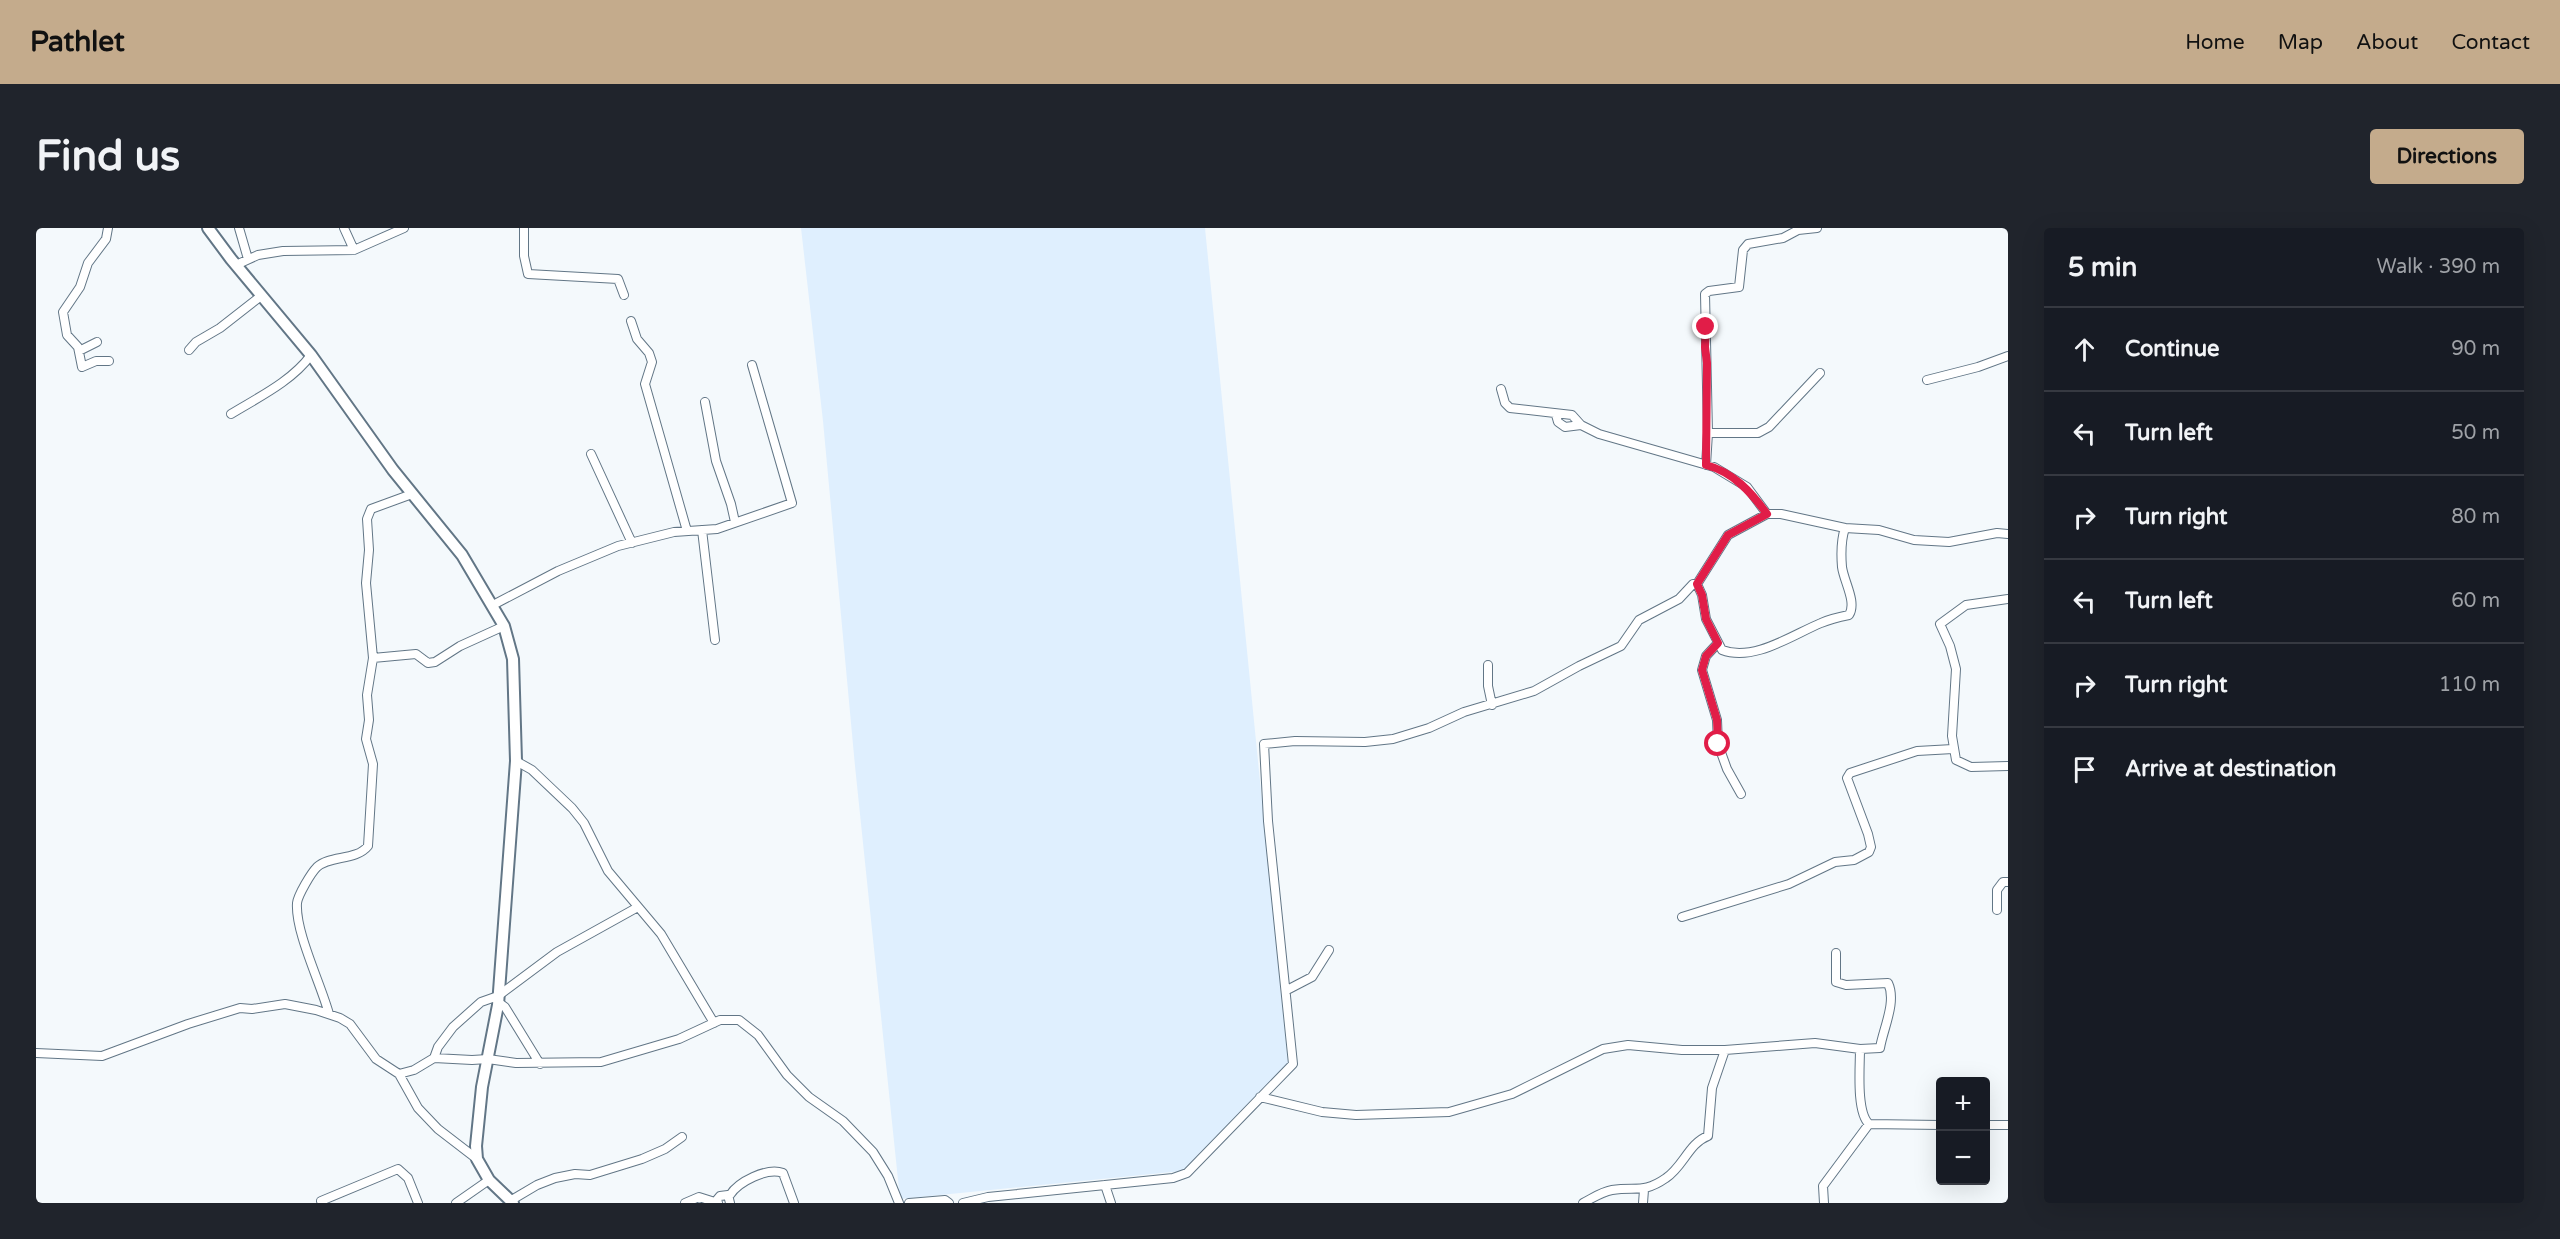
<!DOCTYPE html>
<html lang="en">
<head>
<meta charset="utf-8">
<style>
	:root { --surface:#171b24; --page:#20242c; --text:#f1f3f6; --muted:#9ea1a6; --line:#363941; --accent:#c4ab8c }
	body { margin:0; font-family:"Varela Round",sans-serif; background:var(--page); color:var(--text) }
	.controls { position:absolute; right:18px; bottom:18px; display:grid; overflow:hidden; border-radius:6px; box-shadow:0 6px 24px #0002 }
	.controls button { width:54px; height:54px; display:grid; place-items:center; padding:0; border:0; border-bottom:2px solid var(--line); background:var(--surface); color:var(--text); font:30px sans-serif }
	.stop { position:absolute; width:18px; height:18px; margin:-14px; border:4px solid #e11d48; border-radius:50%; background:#fff }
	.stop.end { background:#e11d48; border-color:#fff; box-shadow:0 2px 6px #0008 }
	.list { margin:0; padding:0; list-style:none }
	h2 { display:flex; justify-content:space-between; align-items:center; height:78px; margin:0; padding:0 24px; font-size:26px }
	h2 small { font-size:20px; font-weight:400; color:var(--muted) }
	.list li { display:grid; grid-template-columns:39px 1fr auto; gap:18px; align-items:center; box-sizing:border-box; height:84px; padding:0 24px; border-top:2px solid var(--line) }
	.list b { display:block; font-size:22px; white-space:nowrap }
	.list em { font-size:20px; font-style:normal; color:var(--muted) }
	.icon { flex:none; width:33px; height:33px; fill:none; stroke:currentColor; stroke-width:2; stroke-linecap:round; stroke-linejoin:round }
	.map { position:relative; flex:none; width:1972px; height:975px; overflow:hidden; border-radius:6px }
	header { display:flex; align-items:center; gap:36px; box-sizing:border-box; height:84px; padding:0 30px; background:var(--accent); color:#111 }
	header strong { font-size:28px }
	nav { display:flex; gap:33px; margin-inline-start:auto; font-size:21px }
	.intro { display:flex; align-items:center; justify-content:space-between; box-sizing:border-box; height:144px; padding:0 36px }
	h1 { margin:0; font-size:42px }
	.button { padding:15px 27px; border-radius:6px; background:var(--accent); color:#111; font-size:21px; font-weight:700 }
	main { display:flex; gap:36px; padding:0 36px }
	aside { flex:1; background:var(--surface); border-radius:6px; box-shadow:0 6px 24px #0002 }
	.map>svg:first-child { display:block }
	.built { fill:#dfeffe }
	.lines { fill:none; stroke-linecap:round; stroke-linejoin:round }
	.street-casing { stroke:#627686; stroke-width:10 }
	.secondary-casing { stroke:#627686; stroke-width:14 }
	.street { stroke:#fff; stroke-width:8 }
	.secondary { stroke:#fff; stroke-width:10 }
	.route { stroke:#e11d48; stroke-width:8 }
</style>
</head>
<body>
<header>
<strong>Pathlet</strong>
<nav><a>Home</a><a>Map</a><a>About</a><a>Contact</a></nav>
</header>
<div class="intro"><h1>Find us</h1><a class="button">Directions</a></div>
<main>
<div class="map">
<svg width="1972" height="975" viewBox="0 0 1972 975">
	<rect width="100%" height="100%" fill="#f4f9fc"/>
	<path class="built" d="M765,0H1169L1252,835L1146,943L864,971L819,538L787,193Z"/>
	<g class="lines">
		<g class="street-casing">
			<path id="street" d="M72,0L70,11L52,35L44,59L27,84L31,107L42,119L46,139L60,133H73
				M203,0L212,31
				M308,0L318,22
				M488,0V28L492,46L582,51L588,67
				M200,37L222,27L247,23L318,22L368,0
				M595,93L601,111L613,125L616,134L609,156L651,303
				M153,122L160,114L184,100L225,68
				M43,123L61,114
				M1891,152L1942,139L1972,128
				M1465,161L1469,175L1474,180L1536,187L1545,197L1563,206L1678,239L1711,259L1731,286H1745L1809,300
				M669,174L680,233L695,276L699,294
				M195,186C223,169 256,153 275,127
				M1520,187L1522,194L1529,199L1545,197
				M1672,205H1722L1733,199L1784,145
				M555,226L596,315
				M1670,237L1672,205L1669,66L1673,63L1703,59L1707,22L1712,16L1747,10L1762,2L1781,0
				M666,302L679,412
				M1661,356L1692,307L1731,286
				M1972,371L1930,377L1904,396L1914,418L1920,441L1916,508L1920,532L1935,539L1972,538
				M457,377L522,343L582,318L638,304L681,301L756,275L716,137
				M1682,415L1670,428L1666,442L1681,492L1682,516L1691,541L1705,566
				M337,430L330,355L333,322L331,291L335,281L376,266
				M1452,437V458L1456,477
				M480,533L496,542L536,580L548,595L572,643L625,706L678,795
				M1961,682V662L1967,654H1972
				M1646,689L1753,656L1799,634L1818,632L1833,624L1835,619L1832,606L1811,550L1814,545L1881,523L1917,521
				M1800,725V754L1810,757L1852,755C1861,774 1847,801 1844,820L1824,821C1824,839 1820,884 1833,896
				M1251,762L1276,749L1293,722
				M462,774L469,779L504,836
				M293,786C285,756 259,704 261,675C262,667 275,645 281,639C294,627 320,633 332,618L337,536L330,511L333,492L331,467L337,430L380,426L392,435L399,434L424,418L468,398
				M0,825L66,828L152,796L204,780L216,781L249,776L280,782L304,790L314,796L340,831L363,846L382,880L402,901L441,931
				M398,830L402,819L417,799L445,774L462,768L521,724L602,679
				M363,846L378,842L398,830L436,832L452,831L480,835L565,834L643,811L684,792H703L722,807L751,847L773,869L807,893L837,924L852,948L863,975
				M1224,869L1286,884L1320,887L1413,884L1476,866L1567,821L1592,817L1646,822H1689
				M1950,897H1972
				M1069,957L1137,950L1151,945L1257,836L1232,593L1228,516L1259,513L1329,514L1357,511L1393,500L1428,484L1498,463L1543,438L1585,418L1603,392L1643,371L1657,356H1661L1666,367L1670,391L1686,422C1718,434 1756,407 1785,395C1794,391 1803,389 1813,387C1821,374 1808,354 1806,339C1805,327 1805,312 1809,300L1843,302L1878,312L1913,314L1961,305L1972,306
				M694,967C702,954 731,939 747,945L758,975
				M285,973L362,941L372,950L382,975
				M474,973L501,957L519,950L539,946L554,947L606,931L629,921L646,909
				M679,974L684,968L692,967L694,975
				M420,975L453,952
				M649,975L663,969L682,975
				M873,975L909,972L913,975
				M927,975L952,969L1069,957L1075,975
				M1547,975C1557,970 1565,964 1576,962C1600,958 1607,966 1630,950C1647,939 1653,915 1672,908L1676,860L1689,822L1779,815L1824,821
				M1607,975L1608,962
				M1788,975L1787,958L1833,896L1904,897"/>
		</g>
		<g class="secondary-casing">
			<path id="secondary" d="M172,0L195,31L275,127L357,242L426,327L468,398L477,431L480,533L462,777L446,859L440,918L441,931L453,952L477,975"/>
		</g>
		<use href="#street" class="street"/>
		<use href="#secondary" class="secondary"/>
	</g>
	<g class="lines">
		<path class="route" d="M1670,99L1669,119L1671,135L1670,237C1697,244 1715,264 1731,286L1692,307L1661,356L1666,367L1670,391L1682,415L1670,428L1666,442L1681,492L1682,516"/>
	</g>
</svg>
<div class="controls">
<button>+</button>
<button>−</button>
</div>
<div class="stop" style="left:1682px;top:516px"></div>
<div class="stop end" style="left:1670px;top:99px"></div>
</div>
<aside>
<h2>5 min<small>Walk · 390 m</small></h2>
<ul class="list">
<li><svg class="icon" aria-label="ahead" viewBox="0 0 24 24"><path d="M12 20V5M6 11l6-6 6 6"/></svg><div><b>Continue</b></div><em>90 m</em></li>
<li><svg class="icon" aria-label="left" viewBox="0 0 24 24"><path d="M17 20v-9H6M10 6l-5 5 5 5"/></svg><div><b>Turn left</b></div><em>50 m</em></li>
<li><svg class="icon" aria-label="right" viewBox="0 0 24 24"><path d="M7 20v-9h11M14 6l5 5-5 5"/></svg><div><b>Turn right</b></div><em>80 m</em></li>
<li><svg class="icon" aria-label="left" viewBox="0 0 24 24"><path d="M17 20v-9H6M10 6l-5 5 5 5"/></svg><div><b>Turn left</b></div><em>60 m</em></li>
<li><svg class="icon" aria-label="right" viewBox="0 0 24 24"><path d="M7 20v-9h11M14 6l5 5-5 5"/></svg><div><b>Turn right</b></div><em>110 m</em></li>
<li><svg class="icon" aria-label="arrive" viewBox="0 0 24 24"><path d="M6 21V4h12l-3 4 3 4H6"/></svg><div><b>Arrive at destination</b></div></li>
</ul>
</aside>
</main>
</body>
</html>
